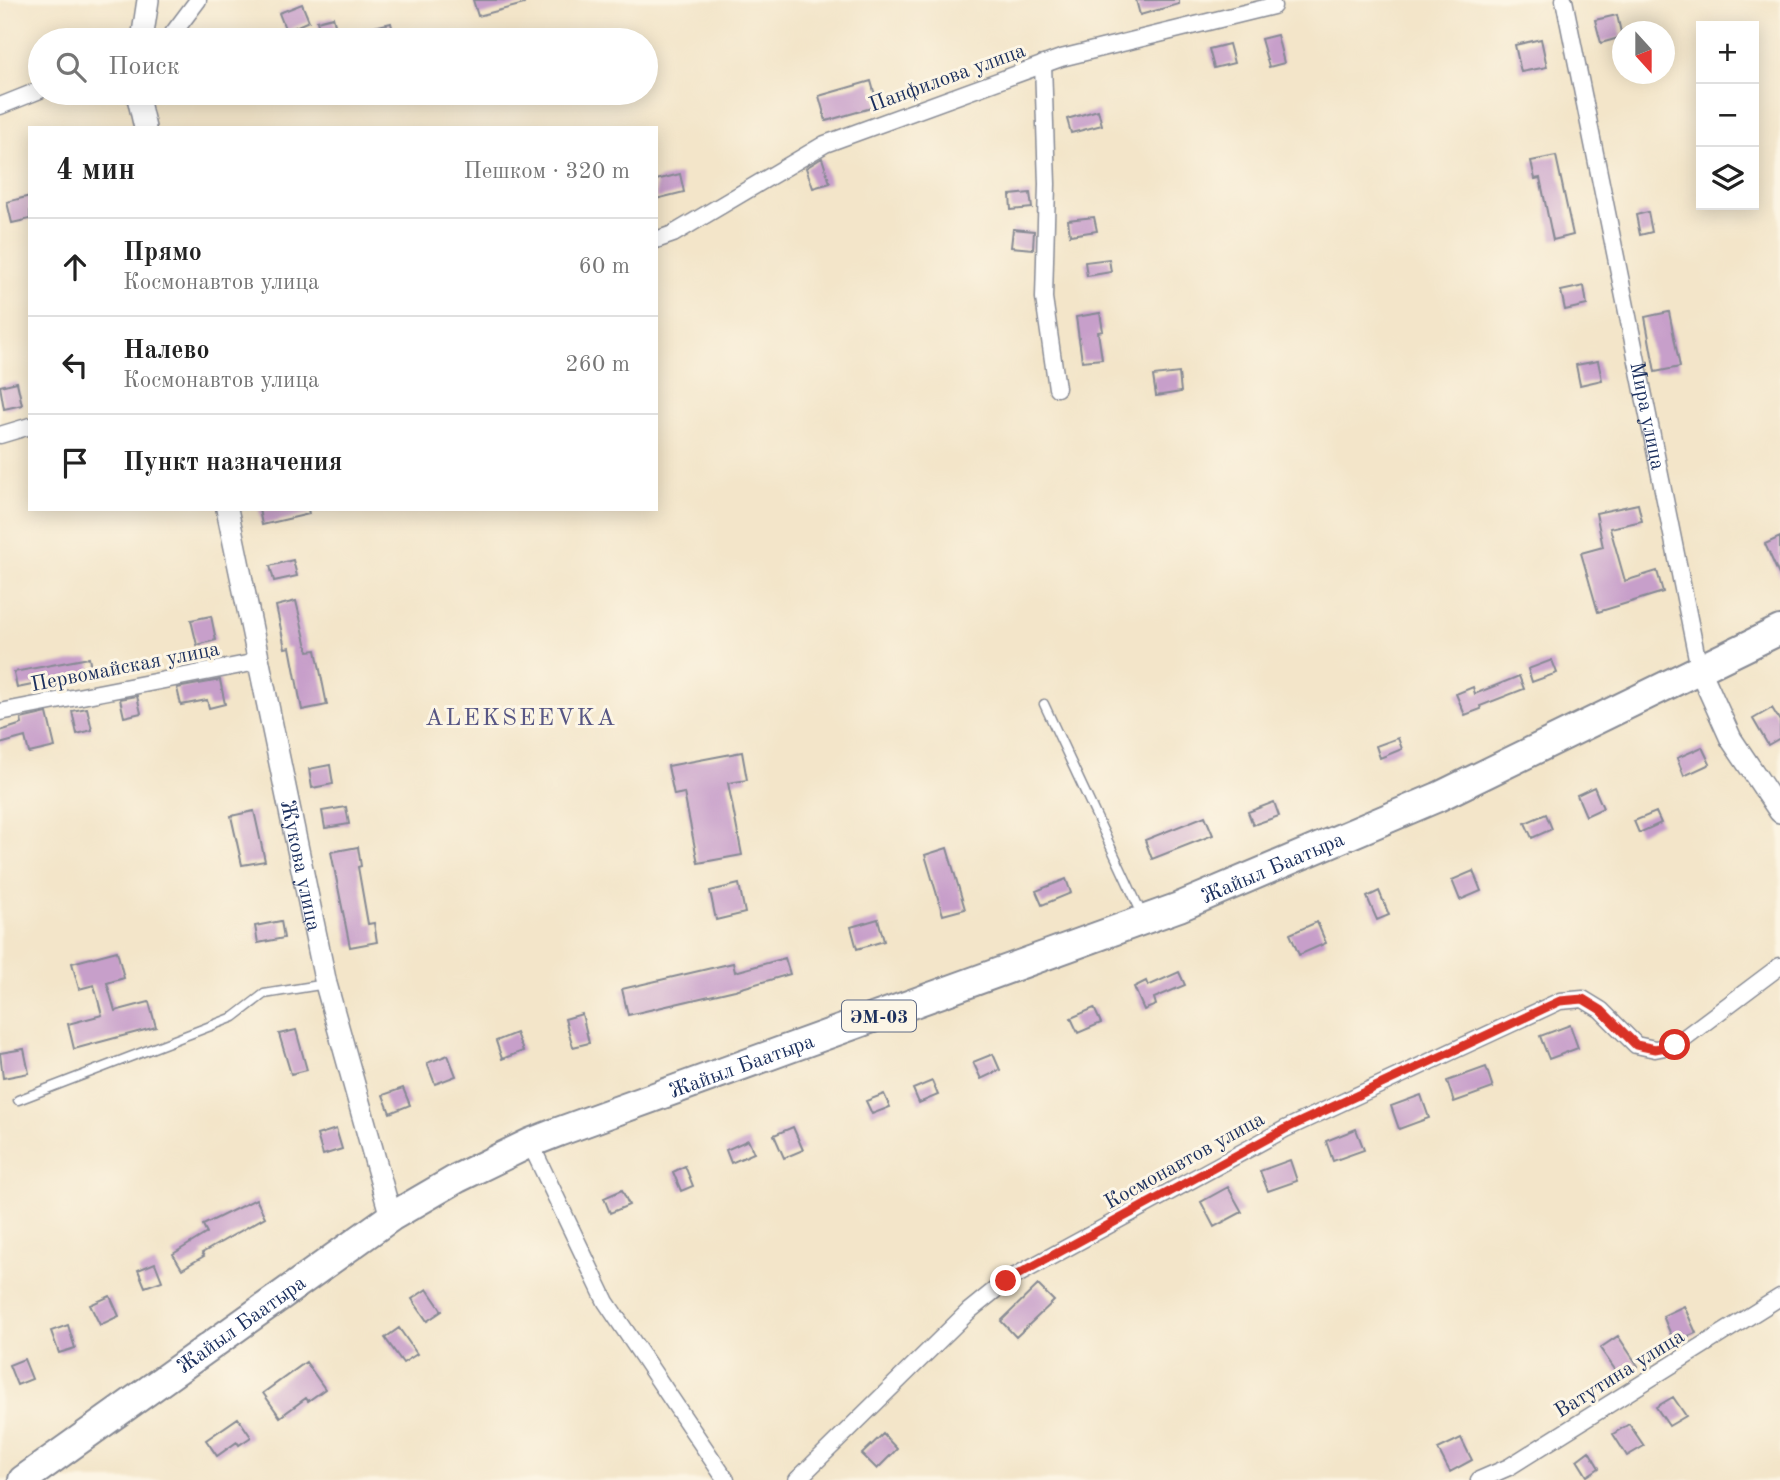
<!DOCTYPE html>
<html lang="ru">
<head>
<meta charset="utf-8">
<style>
	:root { --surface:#fff; --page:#f6f6f6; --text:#222; --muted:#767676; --line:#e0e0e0 }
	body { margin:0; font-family:"Old Standard TT",serif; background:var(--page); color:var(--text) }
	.controls { position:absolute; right:21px; top:21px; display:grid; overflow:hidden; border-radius:0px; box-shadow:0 4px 18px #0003 }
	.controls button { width:63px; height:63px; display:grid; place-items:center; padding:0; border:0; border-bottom:2px solid var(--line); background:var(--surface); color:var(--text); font:35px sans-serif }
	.compass { position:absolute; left:1612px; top:21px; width:63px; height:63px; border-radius:50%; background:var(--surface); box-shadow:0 4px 18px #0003; rotate:159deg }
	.stop { position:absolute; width:21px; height:21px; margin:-16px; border:5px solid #d93025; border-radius:50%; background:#fff }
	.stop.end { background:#d93025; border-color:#fff; box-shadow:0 2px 7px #0008 }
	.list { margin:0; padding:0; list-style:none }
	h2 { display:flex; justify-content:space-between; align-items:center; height:91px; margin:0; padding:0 28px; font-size:30px }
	h2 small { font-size:23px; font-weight:400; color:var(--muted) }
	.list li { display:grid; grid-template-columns:46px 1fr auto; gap:21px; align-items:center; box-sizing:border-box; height:98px; padding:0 28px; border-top:2px solid var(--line) }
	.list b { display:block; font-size:26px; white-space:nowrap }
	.list p { margin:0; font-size:23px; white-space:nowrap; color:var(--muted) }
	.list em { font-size:23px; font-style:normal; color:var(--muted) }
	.icon { flex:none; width:38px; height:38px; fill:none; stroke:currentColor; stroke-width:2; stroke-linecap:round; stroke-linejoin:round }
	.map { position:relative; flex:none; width:1780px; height:1480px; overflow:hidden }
	.search { position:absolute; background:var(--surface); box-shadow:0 4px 18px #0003; left:28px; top:28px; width:630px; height:77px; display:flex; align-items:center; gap:18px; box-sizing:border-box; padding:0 24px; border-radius:38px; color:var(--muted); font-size:26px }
	.panel { position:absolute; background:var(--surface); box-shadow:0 4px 18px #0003; left:28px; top:126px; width:630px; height:385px; border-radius:0px }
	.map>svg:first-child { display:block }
	.building { fill:#c79fca }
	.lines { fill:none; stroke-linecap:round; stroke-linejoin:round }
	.lane-casing { stroke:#878a94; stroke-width:11 }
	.street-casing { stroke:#878a94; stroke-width:19 }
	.secondary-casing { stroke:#878a94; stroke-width:24 }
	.highway-casing { stroke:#878a94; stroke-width:32 }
	.lane { stroke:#fff; stroke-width:8 }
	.street { stroke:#fff; stroke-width:16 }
	.secondary { stroke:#fff; stroke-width:21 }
	.highway { stroke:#fff; stroke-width:28 }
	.route { stroke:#d93025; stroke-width:9 }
	.labels { text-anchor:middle; stroke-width:6; stroke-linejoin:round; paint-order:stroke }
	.shield { fill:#fcf5e5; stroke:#5e6a86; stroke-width:2 }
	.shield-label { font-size:19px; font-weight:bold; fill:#1b2f5e }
	.street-label { font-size:21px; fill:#1b2f5e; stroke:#fcf5e5 }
	.quarter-label { font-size:24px; letter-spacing:2px; fill:#575684; stroke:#fcf5e5 }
</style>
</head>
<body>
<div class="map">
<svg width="1780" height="1480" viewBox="0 0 1780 1480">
	<rect width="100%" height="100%" fill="#fcf5e5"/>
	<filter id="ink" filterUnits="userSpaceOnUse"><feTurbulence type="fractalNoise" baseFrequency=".0143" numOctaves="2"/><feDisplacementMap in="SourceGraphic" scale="14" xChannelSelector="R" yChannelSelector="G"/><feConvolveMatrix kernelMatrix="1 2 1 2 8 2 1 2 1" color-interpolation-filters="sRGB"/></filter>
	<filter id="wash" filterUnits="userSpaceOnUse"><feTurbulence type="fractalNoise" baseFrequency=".00686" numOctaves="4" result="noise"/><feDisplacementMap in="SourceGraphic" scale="28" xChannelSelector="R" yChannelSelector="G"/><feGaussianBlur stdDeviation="1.57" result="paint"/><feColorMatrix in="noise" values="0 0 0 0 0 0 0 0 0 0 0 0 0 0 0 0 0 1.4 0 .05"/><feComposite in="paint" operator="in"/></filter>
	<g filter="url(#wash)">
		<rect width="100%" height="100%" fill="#f3e5c9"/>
		<g id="blocks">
			<path class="building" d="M473,0H523L524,4L478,16Z
				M1136,0H1179V4L1140,15Z
				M302,4L309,21L286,31L279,13Z
				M1617,15L1622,37L1601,43L1595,20Z
				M333,17L339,40H322L317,21Z
				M391,23L395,40H373L370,28Z
				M1277,35L1284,63L1269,67L1261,39Z
				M1541,39L1547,67L1521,72L1515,45Z
				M1229,44L1234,63L1214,68L1209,49Z
				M871,81L878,106L826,121L819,96Z
				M1098,110L1102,125L1071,133L1067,119Z
				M1556,156L1573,235L1553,240L1540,178L1535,179L1531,161Z
				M822,158L830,183L813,188L806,168Z
				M680,174L684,192L656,199V180Z
				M1030,193L1032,208L1011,210L1010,195Z
				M30,196V219L12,223L7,202Z
				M1648,212L1652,232L1640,235L1636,215Z
				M1094,217L1097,231L1070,235L1068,220Z
				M1013,229L1034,231L1033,249L1011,247Z
				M1109,259L1111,272L1087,276L1085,262Z
				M1584,286L1587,305L1565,310L1561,291Z
				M1669,312L1680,367L1655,372L1645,317Z
				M1100,313L1103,331L1098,332L1102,359L1082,361L1076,317Z
				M1598,361L1602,380L1580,385L1576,365Z
				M1179,373L1181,392L1156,396L1153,376Z
				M17,382L22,405L4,409L0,386Z
				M1638,504L1642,521L1610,528L1625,581L1657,571L1663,592L1598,612L1581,553L1603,547L1596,513Z
				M259,509H308L309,514L262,525Z
				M1780,537V577L1765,544Z
				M293,560L297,576L274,581L270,566Z
				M296,601L308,651L316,650L327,705L302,710L290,647L285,648L276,606Z
				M211,616L216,640L197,645L191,620Z
				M89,658L92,673L17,688L14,672Z
				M1552,660L1557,673L1532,682L1528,669Z
				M1519,676L1524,689L1480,706L1481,709L1465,715L1456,694L1473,687L1475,694Z
				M220,680L225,704L209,708L207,700L181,705L177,688Z
				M137,696L141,713L124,717L120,699Z
				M87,708L92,730L77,734L72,711Z
				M1772,708L1780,721V738L1768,745L1753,719Z
				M47,713L55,747L29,753L25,737L0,744V731L22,724L21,719Z
				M1398,738L1402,749L1380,758L1376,746Z
				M1702,747L1710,764L1684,776L1677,758Z
				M742,752L747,780L728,783L742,855L698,863L684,793L674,795L668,766Z
				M330,765L333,784L312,788L309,769Z
				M1594,787L1603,808L1586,816L1577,795Z
				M1274,802L1279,816L1253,825L1248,812Z
				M346,807L349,824L325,828L322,811Z
				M254,811L265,861L242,865L231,816Z
				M1656,812L1661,823L1639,833L1634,821Z
				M1546,814L1552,829L1532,838L1525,823Z
				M1205,816L1213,835L1152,859L1145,840Z
				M358,847L361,866L358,867L368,924L374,923L377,942L350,947L331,852Z
				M947,848L965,909L943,915L925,855Z
				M1473,871L1481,891L1460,900L1452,880Z
				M1066,879L1071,893L1042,905L1036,891Z
				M739,884L745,913L716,920L710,891Z
				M1379,891L1389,915L1377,920L1367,897Z
				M878,919L884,941L857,949L851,927Z
				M281,921L284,938L258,943L255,926Z
				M1317,922L1326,943L1299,955L1290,934Z
				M117,951L124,978L107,983L115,1011L149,1002L156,1027L74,1049L68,1024L102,1015L94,985L79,989L72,963Z
				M785,958L790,974L735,990L628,1015L622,989L733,963L735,972Z
				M1179,972L1185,985L1154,998L1156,1005L1144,1010L1134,987L1146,981L1148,986Z
				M1094,1008L1101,1023L1078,1033L1071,1018Z
				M582,1014L589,1043L573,1047L565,1019Z
				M1570,1025L1578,1048L1549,1059L1540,1036Z
				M296,1030L307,1070L291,1074L279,1034Z
				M516,1033L523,1051L502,1059L496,1041Z
				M24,1049L29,1073L3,1078L0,1053Z
				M993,1054L1000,1070L981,1079L973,1062Z
				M448,1055L456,1076L435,1084L427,1063Z
				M1486,1067L1493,1088L1454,1102L1447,1081Z
				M932,1081L938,1095L919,1103L913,1089Z
				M403,1088L410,1105L390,1113L383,1095Z
				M884,1094L890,1107L872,1114L866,1101Z
				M1421,1095L1429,1118L1399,1129L1391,1106Z
				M793,1127L803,1150L784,1158L774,1135Z
				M336,1129L342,1149L323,1155L317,1135Z
				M1356,1129L1364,1150L1333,1161L1326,1141Z
				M748,1140L754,1153L731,1163L726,1150Z
				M1290,1160L1297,1181L1268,1191L1260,1171Z
				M685,1166L693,1186L681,1191L673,1172Z
				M1228,1187L1242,1212L1214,1227L1201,1202Z
				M622,1190L629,1205L610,1213L604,1198Z
				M256,1199L265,1217L202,1253L204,1256L182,1269L173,1254L207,1233L203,1225Z
				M155,1263L162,1281L145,1287L138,1270Z
				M1038,1285L1054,1301L1016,1337L1001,1321Z
				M427,1289L442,1311L427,1321L412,1299Z
				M110,1296L119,1316L100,1325L90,1305Z
				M1684,1306L1696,1333L1674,1342L1663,1316Z
				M68,1325L75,1348L59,1353L51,1331Z
				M399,1328L417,1354L403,1363L385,1338Z
				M1618,1336L1638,1366L1621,1378L1600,1348Z
				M24,1359L32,1379L17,1385L9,1365Z
				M306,1362L325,1389L308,1401L306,1398L280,1417L263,1393Z
				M1673,1397L1686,1416L1669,1426L1656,1407Z
				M238,1418L251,1437L239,1445L237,1442L217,1456L206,1440Z
				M1629,1424L1644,1446L1627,1456L1613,1434Z
				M883,1434L897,1449L877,1469L862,1454Z
				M1461,1438L1472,1460L1450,1472L1438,1449Z
				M1589,1451L1599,1468L1587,1476L1577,1460Z"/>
		</g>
	</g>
	<g filter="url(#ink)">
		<use href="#blocks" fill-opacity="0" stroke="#878a94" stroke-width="2"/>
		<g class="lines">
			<g class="lane-casing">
				<path id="lane" d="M1044,704L1142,914
					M18,1100L234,1017L264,994L326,984"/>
			</g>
			<g class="street-casing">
				<g id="street">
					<path id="s1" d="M1564,0L1699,668"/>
					<path d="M168,40L198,0"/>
					<path d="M1043,64L1047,184L1044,298L1057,388"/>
					<path d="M0,106L40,90"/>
					<path d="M656,240L673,234L825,144L1061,58L1273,6"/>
					<path d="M0,435L30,426"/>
					<path d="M0,712L257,662"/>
					<path d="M530,1143L606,1302L726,1480"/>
					<path d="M797,1480L969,1311L1006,1281L1285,1129L1560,1001L1583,999L1601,1010L1636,1045L1655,1049L1675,1045L1780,966"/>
					<path d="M1479,1480L1509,1467L1780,1297"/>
				</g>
			</g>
			<g class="secondary-casing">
				<g id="secondary">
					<path d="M142,40L148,0"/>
					<path d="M137,93L145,128"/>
					<path id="s2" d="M227,509L326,984L391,1217"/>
					<path d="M1699,668L1731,739L1780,812"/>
				</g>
			</g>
			<g class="highway-casing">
				<g id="highway">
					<path id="s3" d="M23,1480L391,1217L458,1178L530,1143L558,1132L1179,907L1438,797L1780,630"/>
				</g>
			</g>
			<use href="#lane" class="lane"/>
			<use href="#street" class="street"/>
			<use href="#secondary" class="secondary"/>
			<use href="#highway" class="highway"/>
		</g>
	</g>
	<g class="lines" filter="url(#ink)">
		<path class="route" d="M1006,1281L1285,1129L1560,1001L1583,999L1601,1010L1636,1045L1655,1049L1675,1045"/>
	</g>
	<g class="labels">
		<rect class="shield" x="842" y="1000.5" width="74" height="31" rx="5"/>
		<g class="shield-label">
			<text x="879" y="1023">ЭМ-03</text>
		</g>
		<g class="street-label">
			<text transform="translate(947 77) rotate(-20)" y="7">Панфилова улица</text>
			<text dy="7" stroke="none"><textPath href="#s1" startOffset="424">Мира улица</textPath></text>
			<text transform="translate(125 666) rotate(-11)" y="7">Первомайская улица</text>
			<text dy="7" stroke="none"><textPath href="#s2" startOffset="364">Жукова улица</textPath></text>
			<text dy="7" stroke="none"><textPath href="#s3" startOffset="1402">Жайыл Баатыра</textPath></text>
			<text dy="7" stroke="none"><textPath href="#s3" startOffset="835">Жайыл Баатыра</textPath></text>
			<text transform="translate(1184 1160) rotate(-29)" y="7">Космонавтов улица</text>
			<text dy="7" stroke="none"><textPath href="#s3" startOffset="268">Жайыл Баатыра</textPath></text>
			<text transform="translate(1619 1373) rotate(-32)" y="7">Ватутина улица</text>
		</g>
		<g class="quarter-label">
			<text x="521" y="725">ALEKSEEVKA</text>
		</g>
	</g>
</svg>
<div class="controls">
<button>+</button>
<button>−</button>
<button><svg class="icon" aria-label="layers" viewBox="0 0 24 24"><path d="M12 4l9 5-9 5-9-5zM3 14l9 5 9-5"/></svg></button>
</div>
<svg class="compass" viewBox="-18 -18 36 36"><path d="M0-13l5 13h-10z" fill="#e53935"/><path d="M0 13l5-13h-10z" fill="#767676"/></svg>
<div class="stop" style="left:1675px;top:1045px"></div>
<div class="stop end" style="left:1006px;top:1281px"></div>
<div class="search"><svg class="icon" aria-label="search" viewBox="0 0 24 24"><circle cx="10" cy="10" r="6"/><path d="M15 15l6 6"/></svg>Поиск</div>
<section class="panel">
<h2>4 мин<small>Пешком · 320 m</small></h2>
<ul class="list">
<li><svg class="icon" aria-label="ahead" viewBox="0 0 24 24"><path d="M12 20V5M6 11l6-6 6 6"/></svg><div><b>Прямо</b><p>Космонавтов улица</p></div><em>60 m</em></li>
<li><svg class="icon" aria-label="left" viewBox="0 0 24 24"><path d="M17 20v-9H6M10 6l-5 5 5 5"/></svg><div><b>Налево</b><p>Космонавтов улица</p></div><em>260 m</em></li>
<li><svg class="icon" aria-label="arrive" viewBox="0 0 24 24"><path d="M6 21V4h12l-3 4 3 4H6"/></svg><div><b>Пункт назначения</b></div></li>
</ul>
</section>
</div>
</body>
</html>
